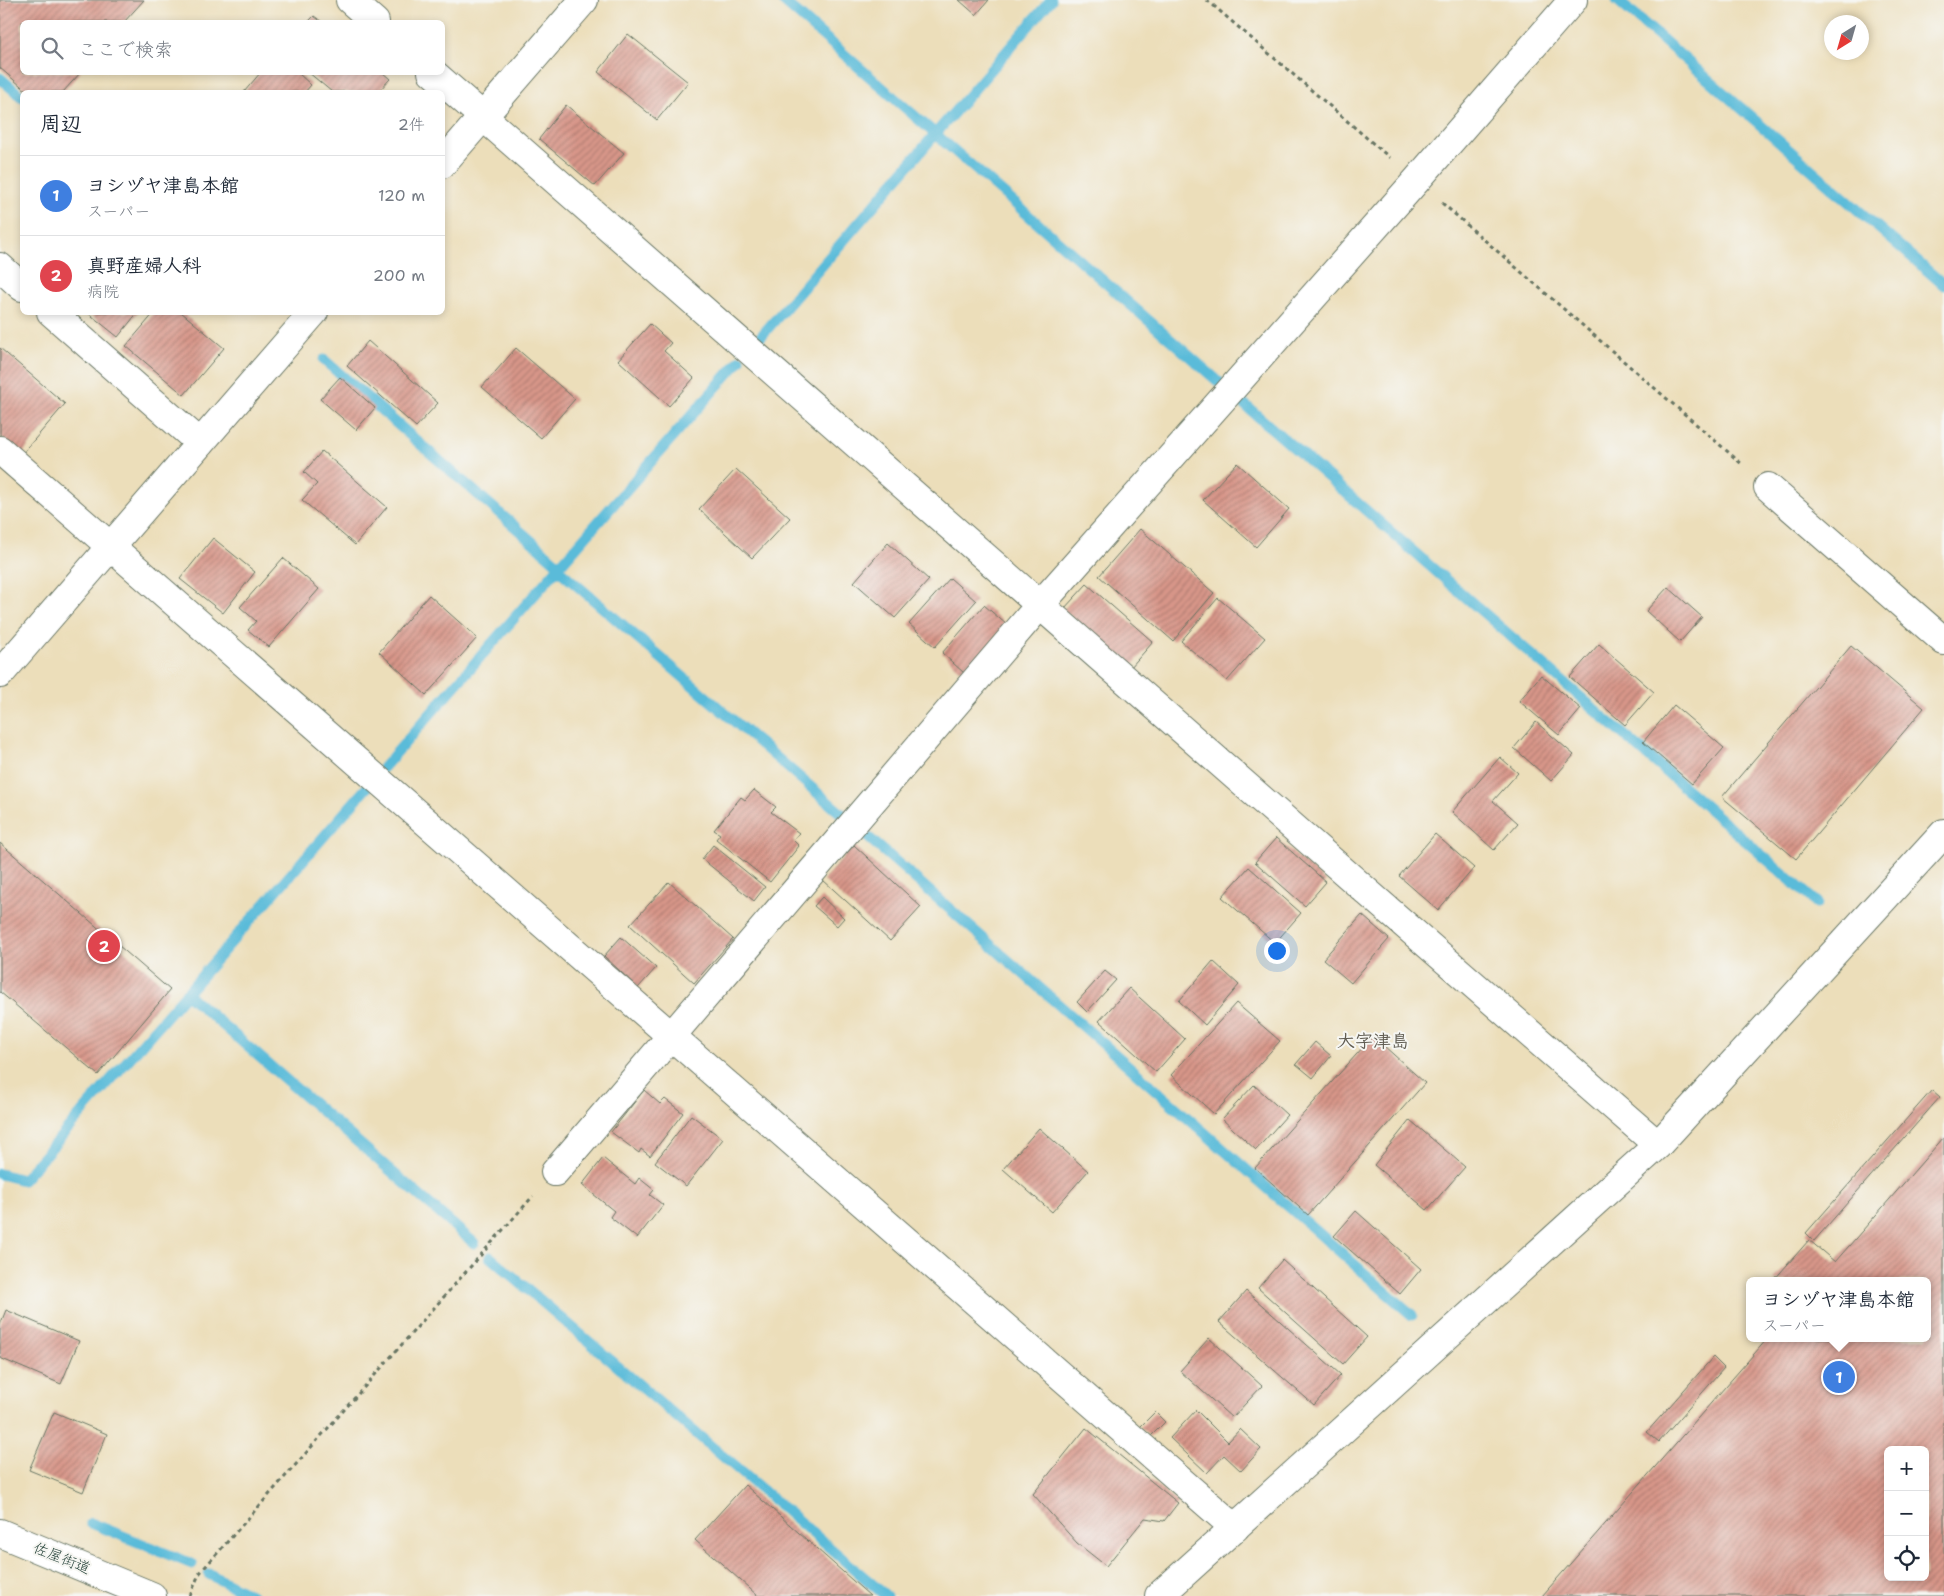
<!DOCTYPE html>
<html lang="ja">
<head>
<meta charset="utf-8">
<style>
	:root { --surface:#fff; --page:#f2f2f3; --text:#1f2937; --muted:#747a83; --line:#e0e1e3; --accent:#db2777 }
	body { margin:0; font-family:"Shantell Sans","Klee One",sans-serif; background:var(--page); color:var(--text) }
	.controls { position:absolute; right:15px; bottom:15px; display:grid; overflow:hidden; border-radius:8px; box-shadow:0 2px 8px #0003 }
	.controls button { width:45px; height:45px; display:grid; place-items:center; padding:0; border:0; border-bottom:1px solid var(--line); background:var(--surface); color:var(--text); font:25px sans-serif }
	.compass { position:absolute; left:1824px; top:15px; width:45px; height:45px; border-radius:50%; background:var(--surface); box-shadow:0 2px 8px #0003; rotate:217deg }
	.you { position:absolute; left:1276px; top:950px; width:18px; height:18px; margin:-12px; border:4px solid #fff; border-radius:50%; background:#1a73e8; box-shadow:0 0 0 8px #1a73e833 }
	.badge { display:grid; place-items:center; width:32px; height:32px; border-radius:50%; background:var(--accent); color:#fff; font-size:16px; font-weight:700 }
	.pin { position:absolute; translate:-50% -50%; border:2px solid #fff; box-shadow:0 1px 5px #0006 }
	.popup { position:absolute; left:1746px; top:1277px; width:185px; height:65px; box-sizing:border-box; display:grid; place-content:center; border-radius:8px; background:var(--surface); filter:drop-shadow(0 1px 4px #0005); font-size:16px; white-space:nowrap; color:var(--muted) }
	.popup b { font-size:19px; color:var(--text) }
	.popup::after { content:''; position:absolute; left:50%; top:100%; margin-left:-10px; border:10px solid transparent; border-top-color:var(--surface) }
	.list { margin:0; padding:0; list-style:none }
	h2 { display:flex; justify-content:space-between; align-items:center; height:65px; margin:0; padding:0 20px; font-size:21px }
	h2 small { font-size:16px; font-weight:400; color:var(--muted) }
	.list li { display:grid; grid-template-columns:32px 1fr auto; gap:15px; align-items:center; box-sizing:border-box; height:80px; padding:0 20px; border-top:1px solid var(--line) }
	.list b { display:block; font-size:19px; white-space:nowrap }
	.list p { margin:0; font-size:16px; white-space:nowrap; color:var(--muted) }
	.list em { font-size:16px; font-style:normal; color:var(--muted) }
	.icon { flex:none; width:28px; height:28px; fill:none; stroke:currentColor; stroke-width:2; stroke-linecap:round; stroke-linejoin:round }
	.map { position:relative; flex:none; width:1944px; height:1596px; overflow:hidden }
	.search { position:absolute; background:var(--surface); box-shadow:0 2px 8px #0003; left:20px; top:20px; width:425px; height:55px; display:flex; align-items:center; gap:12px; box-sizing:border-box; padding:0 18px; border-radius:8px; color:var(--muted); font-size:19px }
	.panel { position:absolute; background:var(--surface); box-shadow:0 2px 8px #0003; left:20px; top:90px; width:425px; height:225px; border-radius:8px }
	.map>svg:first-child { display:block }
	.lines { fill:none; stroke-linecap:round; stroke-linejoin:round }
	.stream { stroke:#5abbd9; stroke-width:11 }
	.building { fill:url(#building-hatch); fill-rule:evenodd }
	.street-casing { stroke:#677563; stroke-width:30 }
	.secondary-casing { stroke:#677563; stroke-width:30 }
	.path { stroke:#677563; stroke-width:3; stroke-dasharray:4 4; stroke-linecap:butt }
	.street { stroke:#fff; stroke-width:28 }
	.secondary { stroke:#fff; stroke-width:28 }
	.labels { text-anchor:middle; stroke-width:4; stroke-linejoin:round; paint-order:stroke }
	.street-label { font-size:15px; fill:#1f3d34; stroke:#f6f6f2 }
	.quarter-label { font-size:18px; font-weight:bold; fill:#605c52; stroke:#f6f6f2 }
</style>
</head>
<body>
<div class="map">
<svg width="1944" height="1596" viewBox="0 0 1944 1596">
	<defs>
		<pattern id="building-hatch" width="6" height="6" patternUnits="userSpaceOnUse" patternTransform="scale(1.25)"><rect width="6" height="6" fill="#d89689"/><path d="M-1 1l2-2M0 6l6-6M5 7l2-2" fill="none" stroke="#af7c71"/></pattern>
	</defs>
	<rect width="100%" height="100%" fill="#f6f6f2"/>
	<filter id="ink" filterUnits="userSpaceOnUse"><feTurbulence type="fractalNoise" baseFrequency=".02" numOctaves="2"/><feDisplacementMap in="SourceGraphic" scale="10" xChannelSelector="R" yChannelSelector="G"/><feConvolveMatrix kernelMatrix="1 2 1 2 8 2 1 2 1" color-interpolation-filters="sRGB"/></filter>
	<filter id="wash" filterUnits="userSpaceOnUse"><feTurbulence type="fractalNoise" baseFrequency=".0096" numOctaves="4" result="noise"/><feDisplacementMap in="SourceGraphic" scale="20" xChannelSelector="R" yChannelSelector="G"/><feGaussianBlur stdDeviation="1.12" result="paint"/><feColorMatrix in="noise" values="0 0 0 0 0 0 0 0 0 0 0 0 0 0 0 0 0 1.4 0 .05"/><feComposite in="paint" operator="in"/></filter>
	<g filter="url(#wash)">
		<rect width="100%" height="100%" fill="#ecdeba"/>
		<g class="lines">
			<path class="stream" d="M782,0L1219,382
				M1617,0L1944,285
				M0,78L22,97
				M757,341L1051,0
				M324,360L560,566
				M1237,398L1817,903
				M558,569L843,815
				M383,768L740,360
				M861,831L1412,1315
				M186,993L474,1243
				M0,1174L23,1180L369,785
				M490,1257L886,1596
				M91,1523L192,1564
				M209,1574L252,1596"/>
		</g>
		<g id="blocks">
			<path class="building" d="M0,0H144L124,22H22V72H81L63,92H28L0,68Z
				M959,0H989L976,15Z
				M314,16L322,22H308Z
				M628,34L688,82L657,120L598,72Z
				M261,72H297L311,85L305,92H244Z
				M308,72H382L390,79L378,92H332Z
				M566,105L624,153L595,186L539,139Z
				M87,312H138L118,337Z
				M155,312H181L224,348L184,395L126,346Z
				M650,324L671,343L664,351L694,378L669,406L618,360Z
				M368,341L438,403L416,427L347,366Z
				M0,348L65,404L22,454L0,436Z
				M516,348L575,399L541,438L482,387Z
				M340,377L375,408L356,430L320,399Z
				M322,451L387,507L355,545L302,500L317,484L304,472Z
				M1237,463L1289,509L1256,547L1203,500Z
				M736,469L790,518L752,558L699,509Z
				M1140,529L1214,593L1173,641L1099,576Z
				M213,538L255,572L223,613L180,579Z
				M888,543L929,580L895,618L854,582Z
				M283,558L319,589L269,647L248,630L256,621L240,607Z
				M950,578L976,601L935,647L909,624Z
				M1087,584L1153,642L1130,668L1063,610Z
				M1668,587L1702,617L1680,642L1646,611Z
				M429,595L477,638L426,695L379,652Z
				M1218,598L1265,638L1227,681L1181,641Z
				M984,605L1007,625L964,673L942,653Z
				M1599,644L1654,692L1625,725L1570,677Z
				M1851,646L1924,708L1796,859L1722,797Z
				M1541,675L1581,709L1559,735L1519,701Z
				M1674,705L1724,748L1692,784L1643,742Z
				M1536,722L1574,755L1551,781L1514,748Z
				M1500,757L1518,773L1493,801L1518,823L1494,850L1452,812Z
				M754,790L776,807L771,812L799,833L793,840L799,846L770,882L716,839L720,834L714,830L741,797L745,800Z
				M1435,834L1474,868L1438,910L1399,876Z
				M1276,838L1326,882L1305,906L1255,862Z
				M0,843L170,990L98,1075L0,992Z
				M713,845L765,887L754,901L702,859Z
				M854,845L921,907L890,941L823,880Z
				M1249,867L1301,913L1275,943L1222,897Z
				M669,882L733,939L694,983L630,925Z
				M822,897L844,918L837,926L814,906Z
				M1362,915L1389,939L1351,983L1323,959Z
				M621,937L656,968L638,988L604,956Z
				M1213,961L1239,985L1205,1025L1179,1001Z
				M1105,971L1116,980L1087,1012L1077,1002Z
				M1129,988L1185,1039L1156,1072L1099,1021Z
				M1236,1003L1280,1041L1214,1114L1171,1075Z
				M1373,1036L1425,1083L1308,1215L1255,1168Z
				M1315,1042L1331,1056L1313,1078L1296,1064Z
				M1254,1085L1287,1115L1256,1150L1222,1119Z
				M644,1090L660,1104L665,1099L683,1113L650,1156L641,1149L639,1153L611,1132Z
				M1932,1090L1940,1097L1814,1241L1806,1233Z
				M691,1115L723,1139L686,1186L655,1162Z
				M1410,1120L1465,1167L1427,1210L1374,1165Z
				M1039,1128L1088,1171L1052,1212L1003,1169Z
				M1944,1137V1596H1542L1768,1338H1928V1281H1773L1809,1240L1835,1262ZM1888,1450H1925V1577H1888Z
				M603,1158L635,1184L639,1178L654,1190L650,1195L663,1205L637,1238L610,1217L614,1211L582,1185Z
				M1356,1211L1421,1269L1400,1294L1334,1236Z
				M1282,1260L1367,1337L1343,1364L1258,1288Z
				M1246,1291L1341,1375L1314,1405L1219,1322Z
				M6,1310L79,1341L61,1384L0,1358V1325Z
				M1209,1338L1262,1386L1232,1418L1180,1371Z
				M1713,1357L1724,1368L1659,1442L1647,1432Z
				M1196,1410L1228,1442L1240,1429L1261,1449L1241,1471L1224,1455L1207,1473L1170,1438Z
				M54,1412L107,1434L83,1492L29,1470Z
				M1155,1412L1165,1422L1150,1437L1140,1427Z
				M1086,1428L1178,1503L1164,1521L1145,1518L1106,1566L1077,1543L1033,1494Z
				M745,1485L870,1596H758L695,1540Z"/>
		</g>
	</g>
	<g filter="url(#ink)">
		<use href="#blocks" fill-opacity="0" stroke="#677563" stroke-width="1"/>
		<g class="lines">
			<g class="street-casing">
				<path id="street" d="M350,0L375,22
					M432,72C840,431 1248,789 1658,1145
					M0,267L22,287
					M51,312L200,443
					M0,450L1235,1528
					M1768,487L1944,641
					M555,1172L1039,606L1416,181L1573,0"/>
			</g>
			<g class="secondary-casing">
				<path id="secondary" d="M442,164L584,0
					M0,674L314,312
					M0,1533L152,1596
					M1159,1596L1658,1145L1944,833"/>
			</g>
			<path class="path" d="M1207,0L1390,158
				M1442,203L1743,465
				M190,1596L199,1574L533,1196"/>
			<use href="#street" class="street"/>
			<use href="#secondary" class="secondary"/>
		</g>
	</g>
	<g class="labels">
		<g class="street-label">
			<text transform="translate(62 1558) rotate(22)" y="5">佐屋街道</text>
		</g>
		<g class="quarter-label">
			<text x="1373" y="1047">大字津島</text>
		</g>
	</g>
</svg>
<div class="controls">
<button>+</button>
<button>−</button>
<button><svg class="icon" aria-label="locate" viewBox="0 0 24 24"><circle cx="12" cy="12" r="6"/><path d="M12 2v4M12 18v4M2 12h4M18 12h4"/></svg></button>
</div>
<svg class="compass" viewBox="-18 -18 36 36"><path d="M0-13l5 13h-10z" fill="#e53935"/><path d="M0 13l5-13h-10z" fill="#747a83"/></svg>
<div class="you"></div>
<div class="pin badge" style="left:1839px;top:1377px;background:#3f7fe0">1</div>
<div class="popup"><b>ヨシヅヤ津島本館</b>スーパー</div>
<div class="pin badge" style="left:104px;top:946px;background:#e0444e">2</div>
<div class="search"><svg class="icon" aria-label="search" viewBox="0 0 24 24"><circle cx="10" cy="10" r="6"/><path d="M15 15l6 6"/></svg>ここで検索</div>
<section class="panel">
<h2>周辺<small>2件</small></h2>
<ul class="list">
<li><span class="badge" style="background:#3f7fe0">1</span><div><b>ヨシヅヤ津島本館</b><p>スーパー</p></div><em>120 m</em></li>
<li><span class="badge" style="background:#e0444e">2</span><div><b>真野産婦人科</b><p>病院</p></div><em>200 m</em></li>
</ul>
</section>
</div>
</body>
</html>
